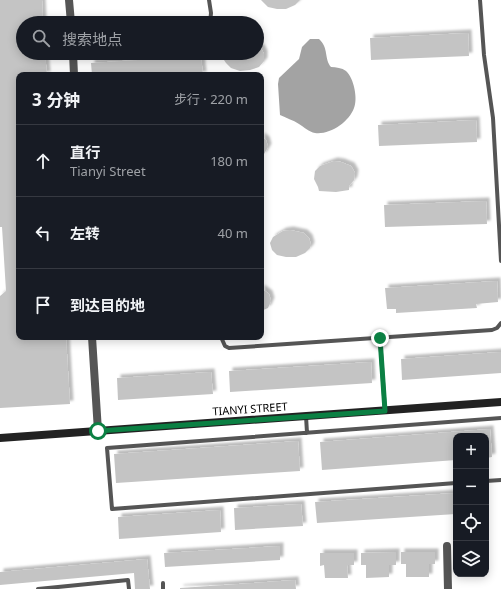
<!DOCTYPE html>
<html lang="zh">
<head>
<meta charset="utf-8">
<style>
	:root { --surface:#171b24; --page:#20242c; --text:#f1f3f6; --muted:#9ea1a6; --line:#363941 }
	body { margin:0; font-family:"Noto Sans","Noto Sans SC",sans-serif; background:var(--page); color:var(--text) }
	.controls { position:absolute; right:12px; bottom:12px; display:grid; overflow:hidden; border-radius:8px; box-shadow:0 2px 10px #0003 }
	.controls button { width:36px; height:36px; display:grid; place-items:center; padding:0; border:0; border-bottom:1px solid var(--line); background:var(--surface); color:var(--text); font:20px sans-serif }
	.stop { position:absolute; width:12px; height:12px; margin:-9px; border:3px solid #0b8043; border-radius:50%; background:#fff }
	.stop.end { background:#0b8043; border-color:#fff; box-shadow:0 1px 4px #0008 }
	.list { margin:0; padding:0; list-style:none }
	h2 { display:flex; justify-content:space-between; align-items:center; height:52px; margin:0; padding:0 16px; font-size:17px }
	h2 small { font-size:13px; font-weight:400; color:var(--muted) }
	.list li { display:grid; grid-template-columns:26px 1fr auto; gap:12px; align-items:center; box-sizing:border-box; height:72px; padding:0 16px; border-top:1px solid var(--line) }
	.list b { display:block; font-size:15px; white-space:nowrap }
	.list p { margin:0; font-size:13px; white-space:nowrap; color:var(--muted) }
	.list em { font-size:13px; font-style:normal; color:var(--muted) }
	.icon { flex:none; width:22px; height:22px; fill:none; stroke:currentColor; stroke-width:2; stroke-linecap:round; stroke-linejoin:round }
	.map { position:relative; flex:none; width:501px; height:589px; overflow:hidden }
	.search { position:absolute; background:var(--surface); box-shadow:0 2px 10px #0003; left:16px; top:16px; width:248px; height:44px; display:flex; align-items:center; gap:10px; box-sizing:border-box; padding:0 14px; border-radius:22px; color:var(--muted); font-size:15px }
	.panel { position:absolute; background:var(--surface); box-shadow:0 2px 10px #0003; left:16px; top:72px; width:248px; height:268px; border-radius:8px }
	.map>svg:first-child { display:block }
	.water { fill:#a3a3a3 }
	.building { fill:#c4c4c4; filter:url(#shadow) }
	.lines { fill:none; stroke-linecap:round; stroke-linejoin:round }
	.lane { stroke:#555; stroke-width:4 }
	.street { stroke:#555; stroke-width:8 }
	.secondary { stroke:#222; stroke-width:8 }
	.route { stroke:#0b8043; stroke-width:5 }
	.labels { text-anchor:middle; stroke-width:3.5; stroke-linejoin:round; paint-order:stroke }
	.street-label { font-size:11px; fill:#000; stroke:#fff }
</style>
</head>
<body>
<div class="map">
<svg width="501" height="589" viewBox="0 0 501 589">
	<defs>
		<filter id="shadow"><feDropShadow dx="3.5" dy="-3.5" stdDeviation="1" flood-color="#0004"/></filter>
	</defs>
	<rect width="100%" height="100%" fill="#fff"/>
	<path class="water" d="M310,39H319C329,48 324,59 331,67C336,67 342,68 346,71C354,78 358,99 354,108C349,122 330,135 315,133C309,132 304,127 299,124C293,120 286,118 280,115L278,84L279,78L299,59L302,47Z"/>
	<path class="building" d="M0,0H42L43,23H23V53H45L47,75H19V337H66L70,404L0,408V296L6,291L2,227H0Z
		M261,0H300L295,5L286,9H277L268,7Z
		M468,33L469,56L371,60L370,38Z
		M257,46L261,48L264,54V61L259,67L250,70L240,71L231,68L226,63L224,60L225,53H257Z
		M201,56L203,75H92L91,63Z
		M476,120L477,142L379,146L378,125Z
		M261,136L266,140L268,147L264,154L261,156Z
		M334,161L341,162L351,166L355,173L354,180L349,186V190L336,192L319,191L318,187L314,179L315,171L320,166Z
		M486,201L487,224L385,227L384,205Z
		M290,230L304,233L309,238L311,245L310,248L305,253L296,257H286L277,255L272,250L270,243L273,237L283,231Z
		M497,281L498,302L476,304L477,308L396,313V309H387L385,288Z
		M261,288L269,294L271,301L268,308L261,311Z
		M501,352V373L402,380L401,359Z
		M371,362L372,383L230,392L229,371Z
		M211,372L213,394L118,400L117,378Z
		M490,429L492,457L486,458V436H456V460L322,470L320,442Z
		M298,441L300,471L116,483L114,454Z
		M456,493V514L317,523L315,502Z
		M301,504L303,526L235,530L234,508Z
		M220,510L221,532L119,539L118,517Z
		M280,546V560L165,567L164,553Z
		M396,552V565H389V577L366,578V565H361V553Z
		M401,552H435V564H429V577H406V564H401Z
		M320,553H354V565H347L348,578H325L324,565L320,566Z
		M147,559L150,589H135L134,573L0,585V572Z
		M295,580L296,589H180V588Z"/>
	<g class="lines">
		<path class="lane" d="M209,0L211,13L210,23
			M480,0L484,55L493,118L501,261
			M221,337L225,346L229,348L492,330L497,328L501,323
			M380,338L385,411
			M306,416L307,433
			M486,481L501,480
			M456,483L112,509L107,448L501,418
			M163,583V589
			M38,589L128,580L129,589"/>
		<path class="street" d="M69,0L71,23
			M73,53L74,75
			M92,337L98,431
			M447,546L448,589"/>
		<path class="secondary" d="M0,438L501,402"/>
	</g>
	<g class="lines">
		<path class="route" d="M98,431L385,411L380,338"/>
	</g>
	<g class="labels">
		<g class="street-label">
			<text transform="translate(250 409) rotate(-4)" y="4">TIANYI STREET</text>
		</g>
	</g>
</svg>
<div class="controls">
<button>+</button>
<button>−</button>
<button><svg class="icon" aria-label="locate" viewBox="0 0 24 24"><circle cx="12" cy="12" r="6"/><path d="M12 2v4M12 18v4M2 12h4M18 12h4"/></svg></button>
<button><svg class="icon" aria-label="layers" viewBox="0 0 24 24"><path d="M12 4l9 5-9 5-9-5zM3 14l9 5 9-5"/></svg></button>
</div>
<div class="stop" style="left:98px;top:431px"></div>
<div class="stop end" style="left:380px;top:338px"></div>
<div class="search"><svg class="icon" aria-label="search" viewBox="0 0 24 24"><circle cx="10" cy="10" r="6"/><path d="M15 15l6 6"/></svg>搜索地点</div>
<section class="panel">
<h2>3 分钟<small>步行 · 220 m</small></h2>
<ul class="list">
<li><svg class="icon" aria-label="ahead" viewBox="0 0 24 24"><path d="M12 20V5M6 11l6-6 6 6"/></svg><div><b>直行</b><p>Tianyi Street</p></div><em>180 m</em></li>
<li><svg class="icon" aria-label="left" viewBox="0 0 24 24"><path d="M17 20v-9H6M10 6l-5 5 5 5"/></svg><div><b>左转</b></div><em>40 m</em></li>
<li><svg class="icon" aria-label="arrive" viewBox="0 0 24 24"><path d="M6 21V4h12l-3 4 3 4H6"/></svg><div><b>到达目的地</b></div></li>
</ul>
</section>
</div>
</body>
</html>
